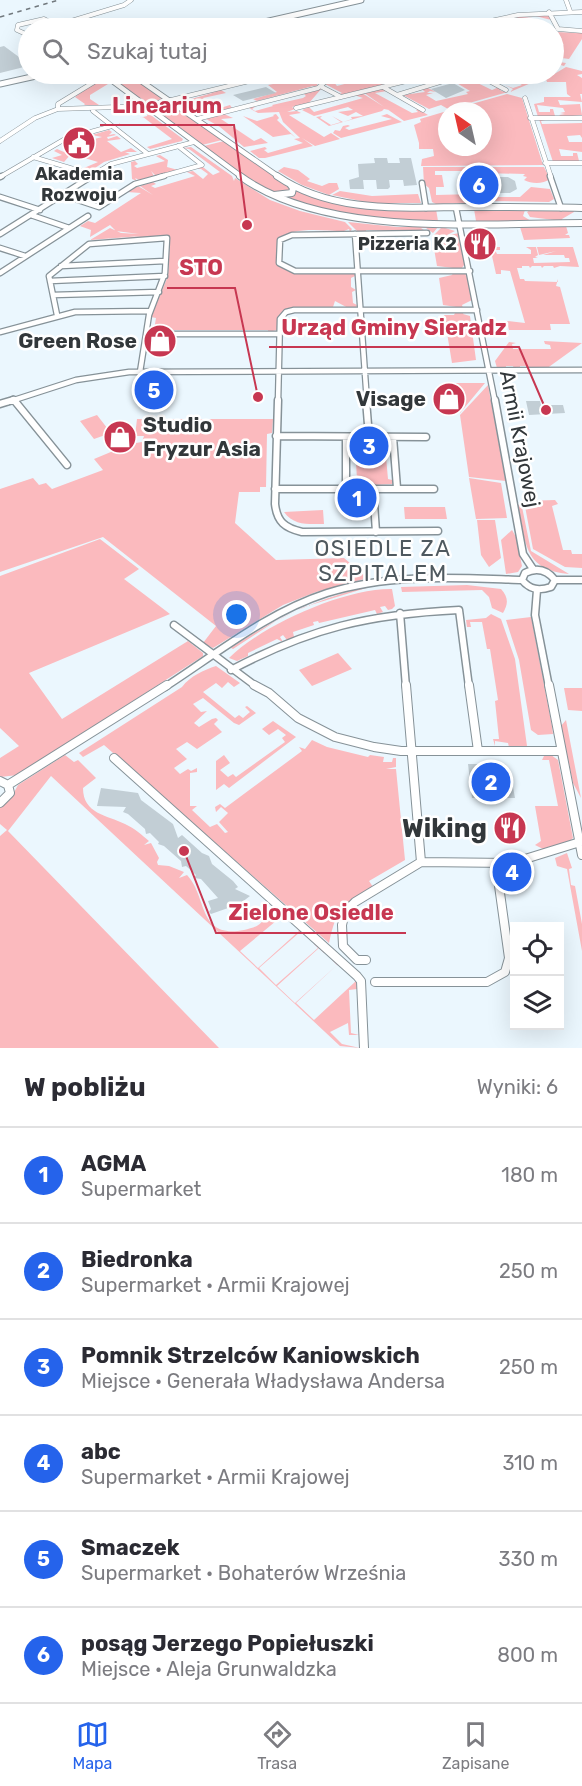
<!DOCTYPE html>
<html lang="pl">
<head>
<meta charset="utf-8">
<style>
	:root { --surface:#fff; --page:#f2f2f3; --text:#2b2b33; --muted:#7c7c81; --line:#e1e1e2; --accent:#2563eb }
	body { margin:0; font-family:Rubik,sans-serif; background:var(--page); color:var(--text) }
	.controls { position:absolute; right:18px; bottom:18px; display:grid; overflow:hidden; border-radius:0px; box-shadow:0 6px 24px #0002 }
	.controls button { width:54px; height:54px; display:grid; place-items:center; padding:0; border:0; border-bottom:2px solid var(--line); background:var(--surface); color:var(--text); font:30px sans-serif }
	.compass { position:absolute; left:438px; top:102px; width:54px; height:54px; border-radius:50%; background:var(--surface); box-shadow:0 6px 24px #0002; rotate:326deg }
	.you { position:absolute; left:237px; top:615px; width:21px; height:21px; margin:-15px; border:4px solid #fff; border-radius:50%; background:#1a73e8; box-shadow:0 0 0 9px #1a73e833 }
	.badge { display:grid; place-items:center; width:39px; height:39px; border-radius:50%; background:var(--accent); color:#fff; font-size:20px; font-weight:700 }
	.pin { position:absolute; translate:-50% -50%; border:3px solid #fff; box-shadow:0 2px 6px #0006 }
	.list { margin:0; padding:0; list-style:none }
	h2 { display:flex; justify-content:space-between; align-items:center; height:78px; margin:0; padding:0 24px; font-size:26px }
	h2 small { font-size:20px; font-weight:400; color:var(--muted) }
	.list li { display:grid; grid-template-columns:39px 1fr auto; gap:18px; align-items:center; box-sizing:border-box; height:96px; padding:0 24px; border-top:2px solid var(--line) }
	.list b { display:block; font-size:22px; white-space:nowrap }
	.list p { margin:0; font-size:20px; white-space:nowrap; color:var(--muted) }
	.list em { font-size:20px; font-style:normal; color:var(--muted) }
	.icon { flex:none; width:33px; height:33px; fill:none; stroke:currentColor; stroke-width:2; stroke-linecap:round; stroke-linejoin:round }
	.map { position:relative; flex:none; width:582px; height:1048px; overflow:hidden }
	.search { position:absolute; background:var(--surface); box-shadow:0 6px 24px #0002; left:18px; right:18px; top:18px; height:66px; display:flex; align-items:center; gap:15px; box-sizing:border-box; padding:0 21px; border-radius:33px; color:var(--muted); font-size:22px }
	.sheet { height:654px; background:var(--surface) }
	nav { display:flex; justify-content:space-around; align-items:center; box-sizing:border-box; height:84px; border-top:2px solid var(--line); background:var(--surface); font-size:16px; color:var(--muted) }
	nav a { display:grid; justify-items:center; gap:3px }
	nav .on { color:var(--accent) }
	.map>svg:first-child { display:block }
	.green { fill:#fbbabe }
	.building { fill:#c2ced5 }
	.lines { fill:none; stroke-linecap:round; stroke-linejoin:round }
	.minor-far3-casing { stroke:#869298; stroke-width:5 }
	.minor-far2-casing { stroke:#869298; stroke-width:7 }
	.minor-far1-casing { stroke:#869298; stroke-width:9 }
	.minor-casing { stroke:#869298; stroke-width:10 }
	.tertiary-far1-casing { stroke:#869298; stroke-width:6 }
	.tertiary-casing { stroke:#869298; stroke-width:8 }
	.secondary-casing { stroke:#869298; stroke-width:7 }
	.minor-far3 { stroke:#fff; stroke-width:4 }
	.minor-far2 { stroke:#fff; stroke-width:4.5 }
	.minor-far1 { stroke:#fff; stroke-width:6 }
	.minor { stroke:#fff; stroke-width:8 }
	.tertiary-far1 { stroke:#fff; stroke-width:4.5 }
	.tertiary { stroke:#fff; stroke-width:6 }
	.secondary { stroke:#fff; stroke-width:5 }
	.rail { stroke:#72797e; stroke-width:1.5; stroke-dasharray:4.5 4.5; stroke-linecap:butt }
	.labels { text-anchor:middle; stroke-width:5; stroke-linejoin:round; paint-order:stroke }
	.far-poi-label { font-size:18px; font-weight:bold; fill:#32373a; stroke:#fff }
	.poi-label { font-size:21px; font-weight:bold; fill:#32373a; stroke:#fff; text-anchor:end }
	.street-label { font-size:21px; fill:#32373a; stroke:#fff }
	.neighbourhood-label { font-size:22px; letter-spacing:1.5px; fill:#4f595f; stroke:#fff }
	.near-poi-label { font-size:26px; font-weight:bold; fill:#32373a; stroke:#fff; text-anchor:end }
	.leader { fill:none; stroke:#c73751; stroke-width:2 }
	.callout-dot { fill:#c73751; stroke:#fff; stroke-width:2 }
	.callout-label { font-size:22px; text-anchor:middle; font-weight:bold; fill:#c73751; stroke:#fff; stroke-width:5; stroke-linejoin:round; paint-order:stroke }
</style>
</head>
<body>
<div class="map">
<svg width="582" height="1048" viewBox="0 0 582 1048">
	<rect width="100%" height="100%" fill="#ebf7fe"/>
	<path class="green" d="M538,13L548,14L551,20L532,15L530,16L533,17L522,18L539,27L546,24L549,25L542,28H510L512,27H507L512,25L490,28L483,25H478L498,21L485,24L490,27L503,24L500,21L509,19L498,20L503,18Z
		M555,32L582,33V39L569,59L562,58L559,62L566,63L564,66L554,63V44L559,46L564,45L558,42L561,37L554,34Z
		M566,67L582,71V74L577,75L582,78V94H580L582,102L558,100L560,105L580,104L582,115L562,117L559,115L565,114L560,113L565,112L563,108L537,105L539,112H550V109H553L555,116L538,117L534,104L544,102V97H571L567,94L566,82H547L546,79Z
		M106,74H127L164,99L145,102Z
		M292,74H308L321,82L331,78L318,83L316,87L313,86L257,101L253,99L277,92L268,85L273,84L270,80L260,82L280,76L282,78L279,79L286,84L295,81L282,76Z
		M382,74L421,75L341,95L339,94L342,93L325,84L333,81L337,86Z
		M443,74H459L492,90L499,87L501,91L508,92L448,109L441,105L429,109L403,95L425,92L422,89L428,88L436,92L430,91L427,93H433L426,95L436,101L468,94L466,92L470,91L455,82L447,83L454,80Z
		M483,74H501L506,76L502,77L506,80L529,74H552L510,92L513,89L505,85L513,88L522,85L514,80L502,83Z
		M100,78L108,84L90,95V99L99,105H89L100,106L84,105L85,104L75,97Z
		M322,88L309,103L292,107L295,109L287,112L297,111L301,113L289,115L324,137L331,133L340,139L315,146L302,138L313,146L265,158H259L250,151L265,147L267,149L264,150L268,153L303,143L294,139L300,138L283,122L279,112L258,113L249,108L250,107H255L252,109L255,111L273,106L272,105L303,98L306,96L303,93L306,92L308,93Z
		M383,89L387,91L375,93L412,113L418,112L416,110L418,109L428,115L404,121L363,92Z
		M221,90L226,93L203,98L208,103L202,106L206,108L214,106L217,109L230,105L232,108L200,116L185,104L184,101L216,92L185,98Z
		M362,93L389,110L384,109L382,111L329,126L316,117L322,116L320,118L331,125L341,122L332,116L343,122L352,119L351,117L363,116L356,112L348,116L338,112L353,110L348,107L314,116L302,110L309,107L314,112L363,98L354,95Z
		M507,94L522,98L543,165L421,166L422,159L434,156L433,149H419V143L414,125L421,122L420,119L447,111V147H483V111H447Z
		M176,106L222,140L202,145L156,111Z
		M148,113L183,139L182,141L150,149L147,147L172,139L143,117L117,124L147,116Z
		M224,114L233,118L221,119L254,141L261,138L268,143L244,147L220,127L206,119Z
		M276,114L279,118L277,120L296,138L291,134L273,137L243,116L257,121L274,116L273,115Z
		M387,114L402,122L341,138L333,133L335,130L340,131L343,126L348,125L350,126L345,128L349,130L392,119L381,116Z
		M539,119H545V120L541,121L542,124L582,123V138L580,135L567,136L569,142H582V139V152L559,149L561,156H573V153H577L579,161L553,162Z
		M109,130L112,132L109,135L114,134L116,135L107,137L108,139L117,136L121,139L107,141L121,152L131,148L137,152H125L130,154L104,162L92,170L84,168L98,162L71,154L64,162L52,158L62,155L54,151L57,149L64,152L83,142L102,137L92,135Z
		M224,141L287,185L291,190L274,193L248,179L204,146Z
		M191,147L232,176L234,181L235,178L270,200L300,211L345,222L352,229L350,232L349,229L344,231C324,231 291,225 278,241L277,264L287,270L301,272V274H304V272L307,274L354,273L355,276L351,278V287L356,290L352,292L353,303L357,305L356,308L350,309L335,301L333,307H309L313,309L283,312L279,316L277,330L268,332V330H157V332L150,330H154L156,318L151,317L168,276L170,238L90,242L141,236L90,240L110,228L121,233L139,234L116,231L110,225L90,237L91,230L77,225L80,226L88,221L95,223L141,193L127,192L138,186L153,195L140,186L153,182L156,184L151,186L155,188L195,176L187,172L193,171L203,179L208,174L201,169H197L203,167L213,175L220,172L189,149L183,148Z
		M160,155L168,160L167,167L178,170L156,176L151,171L154,176L139,180L135,178L137,181L132,179L131,162L135,161L138,164L134,166L137,168L165,161L156,156Z
		M284,167L298,170L310,179L307,181L322,186L329,183H337L339,189L329,195L302,185L278,171Z
		M423,167H476L475,171H435V175H442L444,187H436V195L475,194L481,196L483,202L436,204L432,202L429,188L424,184Z
		M479,167H544L550,179C543,184 532,184 524,180L527,177L523,176L525,174L483,173Z
		M531,187L550,189L554,199L549,202L488,201L491,197H520Z
		M296,190L334,201L436,209L438,221H388L351,217L281,197L295,193Z
		M340,191L372,196L418,194L421,203H370L332,195Z
		M474,209L525,210L523,216L531,221H476Z
		M532,209H573L574,212L562,219V221L530,217L527,212Z
		M348,222L397,227H438L433,233L426,228H421L424,230L417,233L371,230H366V233L358,232Z
		M566,226L568,233L565,235H569L570,238L524,240L520,227Z
		M442,227L455,231L445,236L459,233L465,264L461,269L437,266L432,237L443,236L434,235Z
		M490,247H500V250H495L497,254H531V250L526,247H536L538,255L535,257L538,258H533L534,263L570,262L569,258H565L564,255H543L556,251L539,255L537,247H573L579,267L560,266L554,268L553,266H544L542,268L541,266H532L530,268L529,266H522V268H517L520,279H524L525,281L558,282V279L556,286L560,287L570,324H550L551,330H509L507,321L525,323L510,271L501,270V274H496Z
		M453,273H466L468,274L465,275L468,276L472,300L462,305L463,308L443,305L439,278L452,275Z
		M456,311H464L463,314L470,316L476,360L452,363L444,315H454Z
		M544,341L582,343L546,369H527L526,366H520V369H514L513,366H506V369L497,368L495,361L509,342L516,343L512,344L513,349H551L550,345L545,344Z
		M455,383H485L460,413Z
		M488,385L505,478L506,481L469,477L460,415Z
		M97,415L111,433L94,439L80,421Z
		M137,419H273L272,433L267,434L266,487H260V492H239L235,523L276,560L344,558L368,578L316,592L283,605L213,648L203,643L216,626L103,537L0,572V489L33,478L39,485L46,483L52,489L103,470L94,459L130,444L142,442L144,436H135Z
		M354,440H384L389,442L385,446L388,479L392,480V484L357,486L353,483V479H357L355,446L350,443Z
		M469,478L501,483L507,518L476,519Z
		M555,500L558,504L552,506L563,550H571L572,554H582V568L565,567L533,549L524,501Z
		M521,502L531,551L569,574C523,570 526,542 518,505Z
		M404,507H445L447,519H405Z
		M323,510L324,524C309,524 294,526 284,512Z
		M477,520H495L501,558L489,567L481,555Z
		M512,530L516,537L522,566L518,572L506,574L501,540Z
		M100,539L139,569L124,579L170,614L29,673L62,719L188,641L203,653V656L18,775L0,777V758L19,746L0,728V576Z
		M376,585L304,607L276,621L233,649L231,648C277,617 322,596 376,585Z
		M467,585L501,589C509,598 508,604 503,613L492,608L489,597L482,590L402,592L401,587Z
		M392,589L395,606L392,609L388,610L385,606L380,607L383,612L377,614L375,610L319,623L318,621L313,622L314,625L293,632L294,637L287,640L283,635L280,637L283,642L277,639L248,653V656L237,661L229,658C262,625 345,588 392,589Z
		M491,614L501,619L515,659L527,746L509,747L508,743L495,741V746L493,739H499L495,701L498,700L490,649H487L482,622H470L471,627H467L466,620L486,618Z
		M531,617L552,726L553,734L538,735L531,730L519,660L506,620Z
		M338,653L352,669L312,686L299,670Z
		M216,666L240,683L234,687L228,682L222,688L216,683L203,692L235,718L239,715L243,718L250,712L245,707L247,706L256,713L239,725L234,723L203,698L193,704L201,712L207,711L194,723L199,727L212,719L216,718L218,720L214,724L222,732L197,749L187,742L176,749L187,759L174,768L180,774L188,769L191,771L197,768V772L190,773V806H197L192,810L210,827L217,824L225,833L228,832L219,822L228,813L221,807L216,812L215,807L220,804L225,808L302,751L299,747L305,749L312,740L327,747L368,757L370,755L384,757L383,762H392L393,758H396V767L386,769H396L405,860L369,881L373,887C342,905 337,907 329,943L104,745L83,757L79,753L182,687C190,676 204,670 216,666Z
		M564,688H582V711L568,710Z
		M566,720L581,798L573,783L561,726Z
		M273,721L296,737L229,788L224,784L216,790V761L224,755L230,763L220,770L228,777L233,774L236,777L285,742L282,738L286,735L278,729L269,735L262,729Z
		M65,755L74,762L78,760L96,778L83,788C83,814 107,815 125,824C134,828 142,835 149,841L144,845L151,843L159,858L157,862L158,865L169,866L184,872L179,878L187,875C208,897 197,939 244,930C252,928 259,927 264,919V913L273,906L289,919L282,916L240,951L258,968L299,931L295,926L306,935L300,932L259,968L276,985L318,948L313,943L325,951L324,953L319,948L277,986L295,1003L337,965L331,959L344,968L337,965L296,1003L314,1020L356,981L357,989L349,990L351,1033L359,1035H349L348,1023L330,1032L342,1044L360,1048L340,1046L51,776L8,831L219,1048H0V836L7,830L0,824V805L11,798L18,785Z
		M551,755L558,760L573,838L570,841L543,849L535,845L541,841L535,806H558L549,760H542L544,756Z
		M567,853L572,868L569,869L571,885L575,886L582,924V951L567,869L557,866L555,858Z"/>
	<path class="building" d="M4,46L23,60L28,59V66L0,73V47Z
		M453,83L465,90L446,98L431,89Z
		M266,87L276,93L243,101L233,95Z
		M374,158H387L388,163H400L399,158H411L417,185L404,186L403,180H389L390,187L388,189H377L376,180H363L364,189H350L349,180L359,177L358,164L375,163Z
		M492,177H508L515,181L517,189L510,193H501L485,189L480,185Z
		M526,401H540L541,405H563L565,413L529,415Z
		M468,764H505L507,771H510L515,798H472Z
		M101,788L138,793L141,800L173,824L178,838L182,835L202,853L209,856L212,864L233,881L238,887L235,889L250,896L233,909L231,907L211,914L209,912L211,909L208,901L218,898L201,879L194,878L196,875L186,866L182,867L181,861L164,846L158,844L159,842L150,833L146,834L145,829L128,814L123,812L126,807L97,806Z"/>
	<g class="lines">
		<g class="minor-far3-casing">
			<path id="minor-far3" d="M566,0L570,11
				M549,12L558,29L582,31
				M58,25L124,5L131,0
				M458,28L518,15L582,12
				M28,35L17,30L18,25L44,19L59,27
				M326,74L335,79
				M476,74L506,90
				M320,86L341,97
				M383,87L423,110
				M397,95L450,79L440,74
				M525,98L551,177
				M171,100L278,74
				M296,108L435,74
				M58,109V104L99,79
				M93,111L148,154
				M530,118H582
				M197,119L318,88L325,82L359,74
				M0,141L35,118L58,109L147,106
				M33,157L94,175
				M545,163H582
				M0,177L65,139L112,126
				M90,177L111,164L194,142
				M159,177L202,165L178,146"/>
		</g>
		<g class="minor-far2-casing">
			<path id="minor-far2" d="M550,176L561,208
				M0,177L2,176
				M422,183L426,208
				M63,195L99,207L135,184L164,176
				M0,197L40,210
				M456,208L495,402
				M31,215L69,228
				M427,233L292,235L280,240L279,263L295,271H470
				M0,234L92,176
				M355,234L367,402
				M0,248L25,256
				M61,266L165,261
				M0,273L88,216
				M50,281L165,276
				M53,295L159,292
				M57,315L49,276L89,244L167,238L165,273L149,315L140,372
				M0,332L75,312L150,311
				M146,334H279
				M13,399L15,402
				M8,402L76,380L129,372L582,370
				M278,402L280,319L286,312L294,310H477"/>
		</g>
		<g class="minor-far1-casing">
			<path id="minor-far1" d="M14,400L67,465
				M278,400L275,504C277,522 285,528 302,532L438,531
				M366,400L369,437
				M495,400L523,554L533,569
				M0,404L13,400
				M276,436L426,437
				M346,437V488
				M393,437L397,488
				M373,488L376,532
				M275,489H434
				M522,580L525,573C537,567 547,570 555,580
				M522,580C530,590 539,591 551,587L555,580
				M555,580H582
				M537,590L535,615L549,687
				M400,613L406,687
				M174,625L257,687
				M231,670C310,628 370,614 459,610L469,687
				M165,687C216,654 268,612 327,593C390,573 457,578 522,580"/>
		</g>
		<g class="minor-casing">
			<path id="minor" d="M254,685L269,693L298,718L335,737L374,747L401,751H561
				M406,685L421,862
				M469,685L478,751
				M549,685L582,855
				M114,758L357,976L361,981L364,1048
				M0,781L8,785
				M8,785L167,685
				M0,803L10,793L8,785
				M366,960H357L343,946L342,925L345,912L355,902L421,862L512,863L580,842
				M375,982H487L505,972L509,958L496,864"/>
		</g>
		<g class="tertiary-far1-casing">
			<path id="tertiary-far1" d="M103,74L242,177
				M131,74L279,177
				M147,106L171,100"/>
		</g>
		<g class="tertiary-casing">
			<path id="tertiary" d="M240,176C325,238 480,223 582,223
				M277,176C334,215 407,207 472,207C509,207 545,207 582,208
				M274,195L292,193L293,188L290,184"/>
		</g>
		<g class="secondary-casing">
			<path id="secondary" d="M238,28L361,0
				M0,84L45,74"/>
		</g>
		<use href="#minor-far3" class="minor-far3"/>
		<use href="#minor-far2" class="minor-far2"/>
		<use href="#minor-far1" class="minor-far1"/>
		<use href="#minor" class="minor"/>
		<use href="#tertiary-far1" class="tertiary-far1"/>
		<use href="#tertiary" class="tertiary"/>
		<use href="#secondary" class="secondary"/>
		<path class="rail" d="M0,17L59,0"/>
	</g>
	<defs>
		<g id="civic-disc" transform="scale(1.725)"><circle r="9.5" fill="#c73751" stroke="#fff"/><path d="M-.6-6.5H3V-4.5H.6V-3L4-1V1h2V6H-6V1h2V-1L-.6-3ZM-1.2 2.5V6h2.4V2.5Z" fill="#fff"/></g>
		<g id="restaurant-disc" transform="scale(1.725)"><circle r="9.5" fill="#c73751" stroke="#fff"/><path d="M-5-6h1v4h1v-4h1v4h1v-4h1v5L-1.5 .5V6h-2V.5L-5-1ZM5-6V6H3V1.5H1.5Q1.5-4 5-6Z" fill="#fff"/></g>
		<g id="shop-disc" transform="scale(1.725)"><circle r="9.5" fill="#c73751" stroke="#fff"/><path d="M-5-2.5h2.3a2.7 3.5 0 0 1 5.4 0H5L5.5 6h-11ZM-1.5-2.5h3a1.5 2.3 0 0 0-3 0Z" fill="#fff"/></g>
	</defs>
	<g fill-rule="evenodd">
		<use href="#civic-disc" x="79" y="143"/>
		<use href="#restaurant-disc" x="480" y="244"/>
		<use href="#shop-disc" x="160" y="341"/>
		<use href="#shop-disc" x="449" y="399"/>
		<use href="#shop-disc" x="120" y="437"/>
		<use href="#restaurant-disc" x="510" y="828"/>
	</g>
	<g class="labels">
		<g class="far-poi-label">
			<text x="79" y="180">Akademia<tspan x="79" dy="21">Rozwoju</tspan></text>
			<text x="457" y="250" text-anchor="end">Pizzeria K2</text>
		</g>
		<g class="poi-label">
			<text x="137" y="348">Green Rose</text>
			<text x="426" y="406">Visage</text>
			<text x="143" y="432" text-anchor="start">Studio<tspan x="143" dy="24">Fryzur Asia</tspan></text>
		</g>
		<g class="street-label">
			<text transform="translate(520 439) rotate(79)" y="7">Armii Krajowej</text>
		</g>
		<g class="neighbourhood-label">
			<text x="383" y="556">OSIEDLE ZA<tspan x="383" dy="25">SZPITALEM</tspan></text>
		</g>
		<g class="near-poi-label">
			<text x="487" y="837">Wiking</text>
		</g>
	</g>
	<path class="leader" d="M247 225L234 125H100M258 397L235 288H167M546 410L519 347H269M184 851L216 933H406"/>
	<g class="callout-dot">
		<circle cx="247" cy="225" r="6"/>
		<circle cx="258" cy="397" r="6"/>
		<circle cx="546" cy="410" r="6"/>
		<circle cx="184" cy="851" r="6"/>
	</g>
	<g class="callout-label">
		<text x="167" y="113">Linearium</text>
		<text x="201" y="275">STO</text>
		<text x="394" y="335">Urząd Gminy Sieradz</text>
		<text x="311" y="920">Zielone Osiedle</text>
	</g>
</svg>
<div class="controls">
<button><svg class="icon" aria-label="locate" viewBox="0 0 24 24"><circle cx="12" cy="12" r="6"/><path d="M12 2v4M12 18v4M2 12h4M18 12h4"/></svg></button>
<button><svg class="icon" aria-label="layers" viewBox="0 0 24 24"><path d="M12 4l9 5-9 5-9-5zM3 14l9 5 9-5"/></svg></button>
</div>
<svg class="compass" viewBox="-18 -18 36 36"><path d="M0-13l5 13h-10z" fill="#e53935"/><path d="M0 13l5-13h-10z" fill="#7c7c81"/></svg>
<div class="you"></div>
<div class="pin badge" style="left:357px;top:498px">1</div>
<div class="pin badge" style="left:491px;top:782px">2</div>
<div class="pin badge" style="left:369px;top:446px">3</div>
<div class="pin badge" style="left:512px;top:872px">4</div>
<div class="pin badge" style="left:154px;top:390px">5</div>
<div class="pin badge" style="left:479px;top:185px">6</div>
<div class="search"><svg class="icon" aria-label="search" viewBox="0 0 24 24"><circle cx="10" cy="10" r="6"/><path d="M15 15l6 6"/></svg>Szukaj tutaj</div>
</div>
<section class="sheet">
<h2>W pobliżu<small>Wyniki: 6</small></h2>
<ul class="list">
<li><span class="badge">1</span><div><b>AGMA</b><p>Supermarket</p></div><em>180 m</em></li>
<li><span class="badge">2</span><div><b>Biedronka</b><p>Supermarket · Armii Krajowej</p></div><em>250 m</em></li>
<li><span class="badge">3</span><div><b>Pomnik Strzelców Kaniowskich</b><p>Miejsce · Generała Władysława Andersa</p></div><em>250 m</em></li>
<li><span class="badge">4</span><div><b>abc</b><p>Supermarket · Armii Krajowej</p></div><em>310 m</em></li>
<li><span class="badge">5</span><div><b>Smaczek</b><p>Supermarket · Bohaterów Września</p></div><em>330 m</em></li>
<li><span class="badge">6</span><div><b>posąg Jerzego Popiełuszki</b><p>Miejsce · Aleja Grunwaldzka</p></div><em>800 m</em></li>
</ul>
</section>
<nav>
<a class="on"><svg class="icon" aria-label="map" viewBox="0 0 24 24"><path d="M3 6l6-2 6 2 6-2v14l-6 2-6-2-6 2zM9 4v14M15 6v14"/></svg>Mapa</a>
<a><svg class="icon" aria-label="directions" viewBox="0 0 24 24"><path d="M12 3l9 9-9 9-9-9zM9 14v-3h6M13 9l2 2-2 2"/></svg>Trasa</a>
<a><svg class="icon" aria-label="saved" viewBox="0 0 24 24"><path d="M7 4h10v16l-5-4-5 4z"/></svg>Zapisane</a>
</nav>
</body>
</html>
